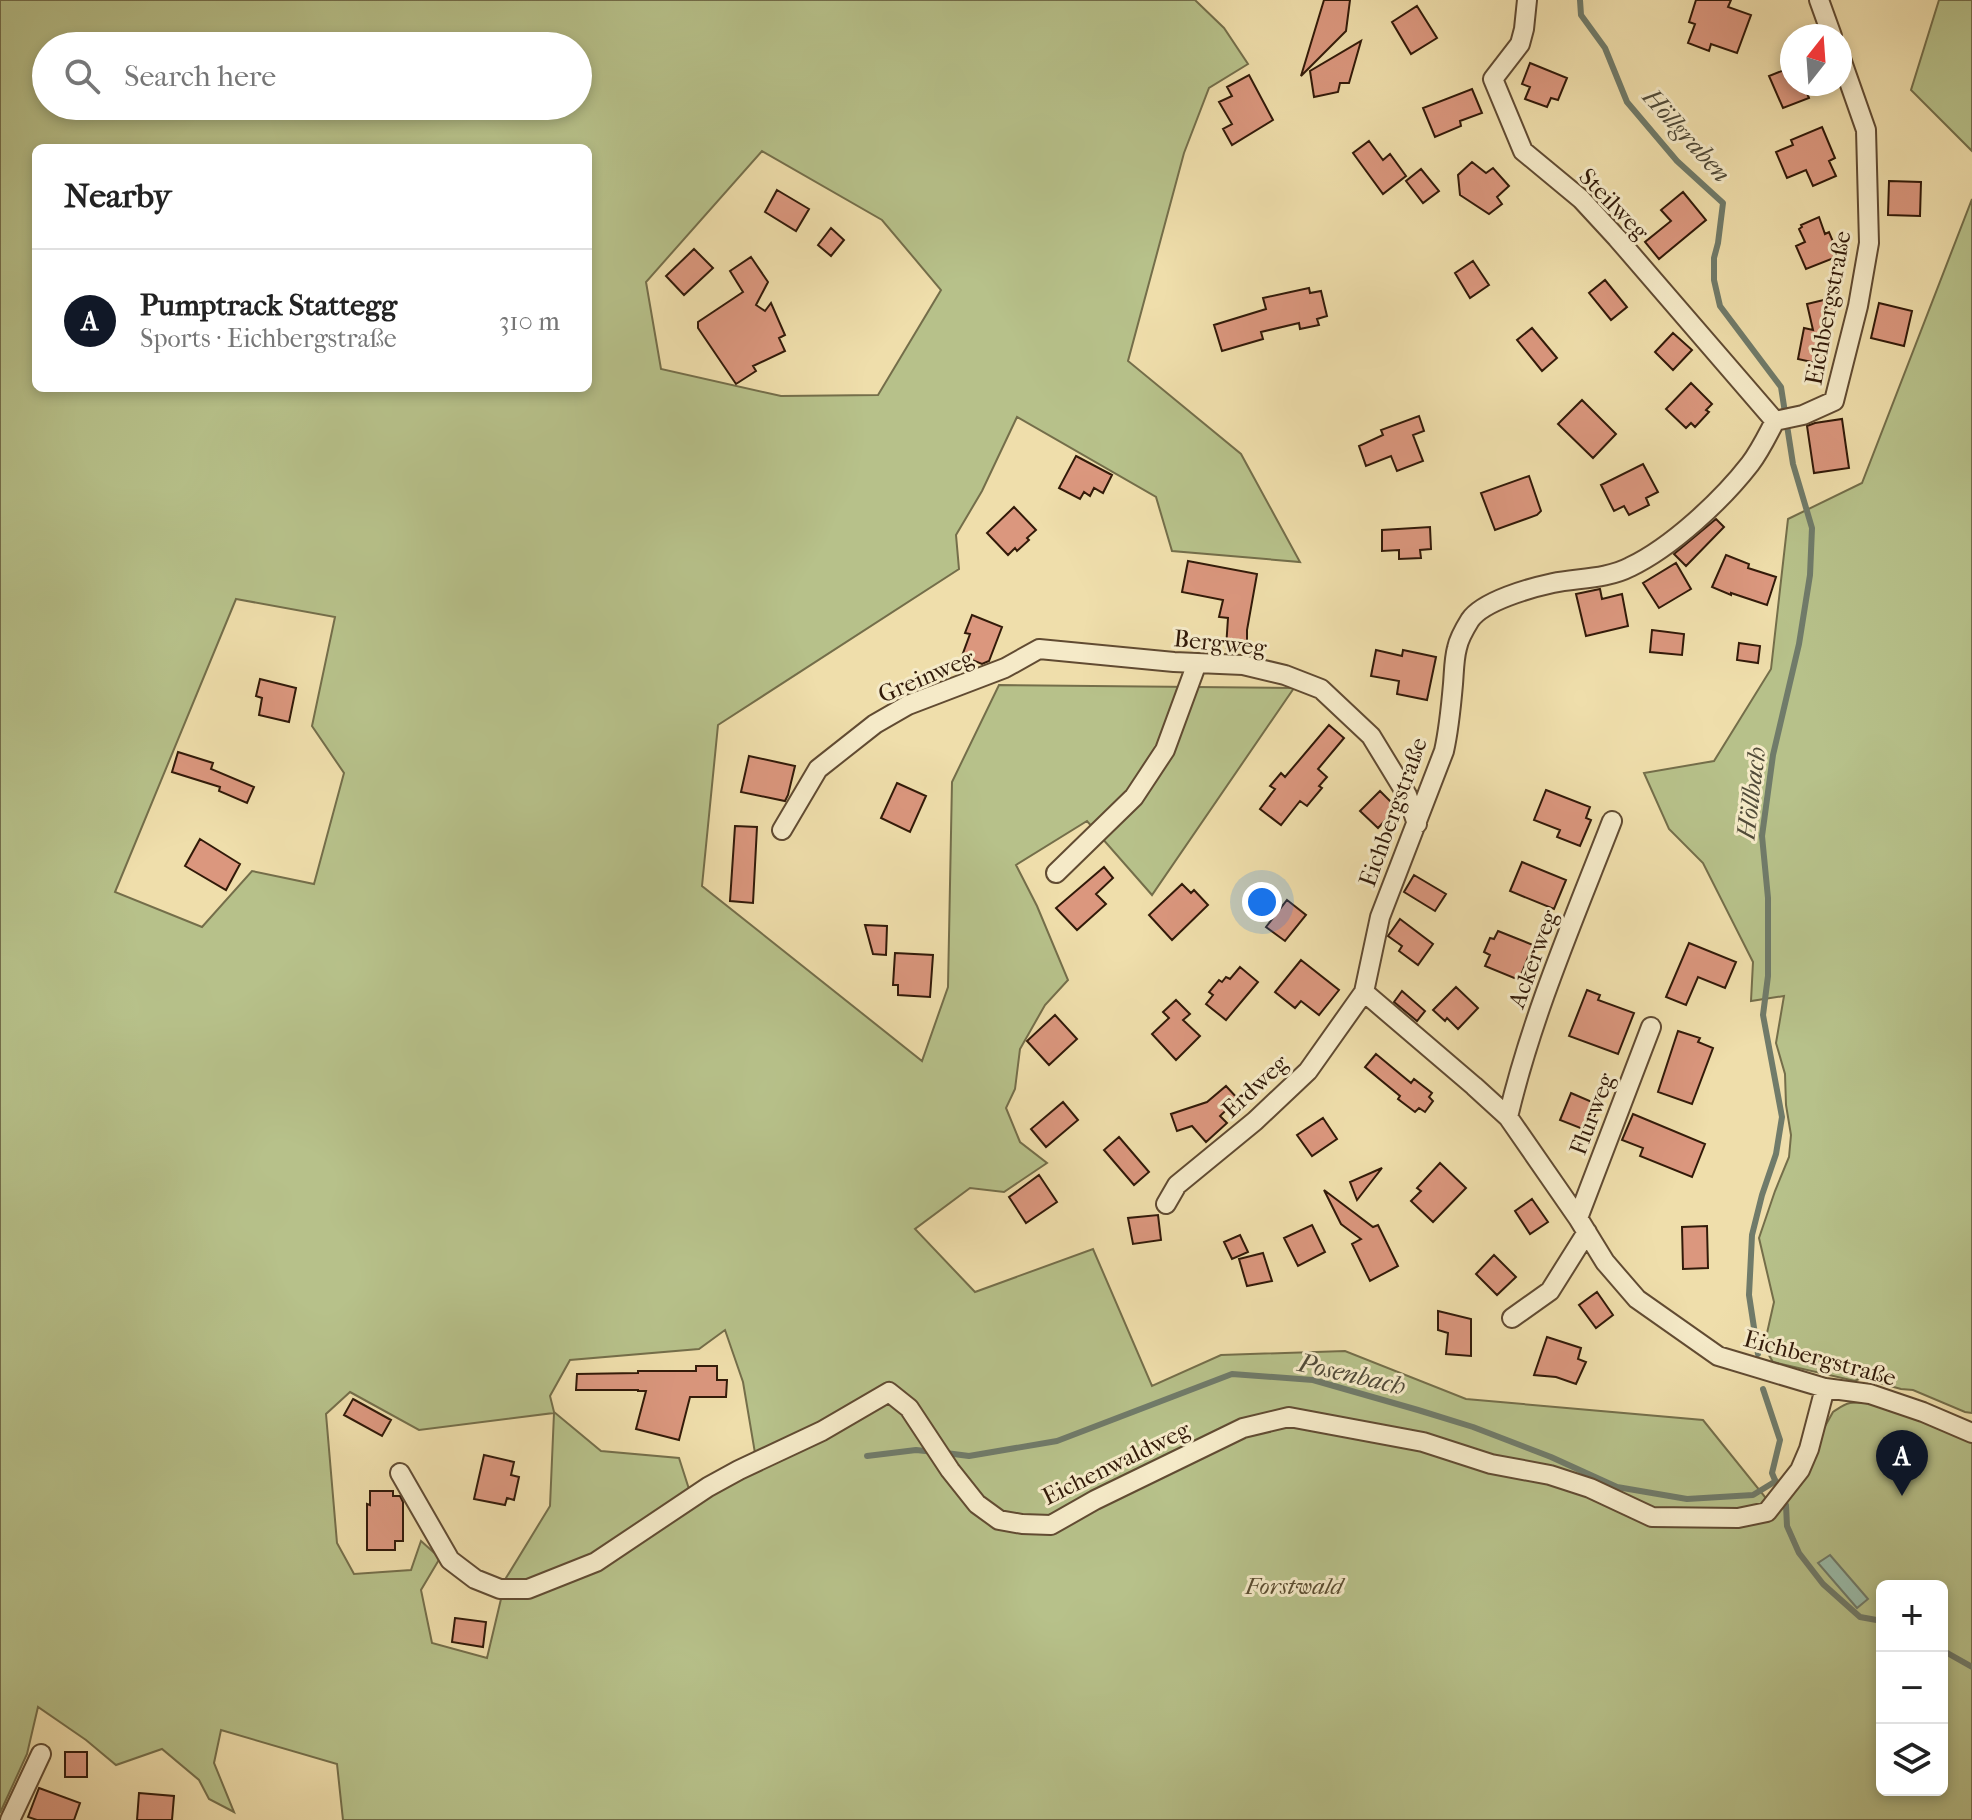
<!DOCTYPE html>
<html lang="en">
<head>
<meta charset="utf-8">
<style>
	:root { --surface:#fff; --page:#f6f6f6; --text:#222; --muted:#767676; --line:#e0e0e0; --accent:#111827 }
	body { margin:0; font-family:"IM FELL French Canon",serif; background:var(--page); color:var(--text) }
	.controls { position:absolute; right:24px; bottom:24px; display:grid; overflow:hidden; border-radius:12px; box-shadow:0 4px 12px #0003 }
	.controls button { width:72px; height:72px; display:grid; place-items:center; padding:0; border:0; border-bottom:2px solid var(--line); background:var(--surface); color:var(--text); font:40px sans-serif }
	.compass { position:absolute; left:1780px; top:24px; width:72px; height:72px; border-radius:50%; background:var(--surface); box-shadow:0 4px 12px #0003; rotate:17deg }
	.you { position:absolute; left:1262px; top:902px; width:28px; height:28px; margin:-20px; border:6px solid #fff; border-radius:50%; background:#1a73e8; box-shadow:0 0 0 12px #1a73e833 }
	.badge { display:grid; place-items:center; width:52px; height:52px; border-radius:50%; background:var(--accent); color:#fff; font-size:26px; font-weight:700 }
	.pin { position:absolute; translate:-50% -66px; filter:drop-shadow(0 2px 4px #0008) }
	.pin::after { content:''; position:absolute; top:42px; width:28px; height:24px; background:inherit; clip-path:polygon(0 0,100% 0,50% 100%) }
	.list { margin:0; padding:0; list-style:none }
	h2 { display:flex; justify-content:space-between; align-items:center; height:104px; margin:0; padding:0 32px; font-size:34px }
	h2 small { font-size:26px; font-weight:400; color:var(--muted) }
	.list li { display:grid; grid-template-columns:52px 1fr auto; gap:24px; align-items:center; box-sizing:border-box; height:144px; padding:0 32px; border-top:2px solid var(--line) }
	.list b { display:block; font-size:30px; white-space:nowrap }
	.list p { margin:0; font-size:26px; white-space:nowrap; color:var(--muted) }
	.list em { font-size:26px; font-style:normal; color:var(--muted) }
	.icon { flex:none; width:44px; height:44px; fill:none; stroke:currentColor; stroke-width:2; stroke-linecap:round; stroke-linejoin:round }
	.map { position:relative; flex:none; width:1972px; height:1820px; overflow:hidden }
	.search { position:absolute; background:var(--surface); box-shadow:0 4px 12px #0003; left:32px; top:32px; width:560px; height:88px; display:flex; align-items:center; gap:20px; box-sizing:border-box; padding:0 28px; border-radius:44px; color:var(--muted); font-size:30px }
	.panel { position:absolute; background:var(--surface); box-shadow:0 4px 12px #0003; left:32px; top:144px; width:560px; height:248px; border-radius:12px }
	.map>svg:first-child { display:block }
	.green { fill:#b7c18a; stroke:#746e4a; stroke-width:2; fill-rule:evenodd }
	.water { fill:#9abcaa; stroke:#707b6a; stroke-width:2 }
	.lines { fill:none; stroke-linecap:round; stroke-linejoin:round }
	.stream { stroke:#707b6a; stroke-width:6 }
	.building { fill:#db977e; stroke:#321a09; stroke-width:2 }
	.street-casing { stroke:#614b32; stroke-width:22 }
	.street { stroke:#f5eac8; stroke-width:18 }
	.labels { text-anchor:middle; stroke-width:6; stroke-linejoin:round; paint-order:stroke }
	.street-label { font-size:24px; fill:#321a09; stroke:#f5eac8 }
	.park-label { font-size:24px; font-style:italic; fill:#5a4c30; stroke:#f5eac8 }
	.water-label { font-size:26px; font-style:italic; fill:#514b39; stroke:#f5eac8 }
</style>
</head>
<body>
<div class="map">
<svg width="1972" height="1820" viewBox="0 0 1972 1820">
	<rect width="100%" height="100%" fill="#efdeab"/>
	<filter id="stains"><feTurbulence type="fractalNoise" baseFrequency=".0025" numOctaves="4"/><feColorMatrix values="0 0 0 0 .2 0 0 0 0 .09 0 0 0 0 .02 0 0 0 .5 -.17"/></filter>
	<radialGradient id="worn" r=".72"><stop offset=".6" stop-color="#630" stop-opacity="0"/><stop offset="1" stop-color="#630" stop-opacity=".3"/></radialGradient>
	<path class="green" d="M0,0H1195L1224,28L1248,64L1209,88L1184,153L1128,361L1241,454L1300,562L1172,551L1156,497L1017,417L982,491L956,535L959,569L718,725L702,886L922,1061L948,987L952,782L999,685L1294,688L1152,895L1087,821L1016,865L1037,906L1068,980L1045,1005L1020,1049L1015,1089L1006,1108L1020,1142L1047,1163L1004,1192L970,1188L915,1229L975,1292L1093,1249L1152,1386L1221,1355L1345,1351L1466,1399L1703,1420L1777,1512L1833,1412C1839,1408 1844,1404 1850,1403C1881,1398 1942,1430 1972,1442V1820H343L337,1764L221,1730L214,1763L234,1812L209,1799L199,1780L162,1749L116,1765L86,1740L38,1707L27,1754L0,1813ZM46,46H578V106H46ZM36,148H588V388H36ZM762,151L882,220L941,290L878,395L781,396L661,369L646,282ZM236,599L335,617L312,726L344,773L314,884L252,871L202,927L115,892ZM725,1330L743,1382L755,1453L689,1489L679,1458L601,1451L554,1412L550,1396L570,1360L699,1349ZM350,1392L419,1430L554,1413L550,1506L506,1578L487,1658L432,1643L421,1590L440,1558L421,1541L411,1570L354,1574L337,1543L326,1414ZM1882,1586H1942V1790H1882Z
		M1939,0H1972V151L1911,90Z
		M1972,199V1413L1965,1412L1913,1390L1901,1389L1861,1378L1855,1381L1773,1362L1767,1352V1333L1774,1302L1759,1238L1775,1191L1789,1157L1791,1135L1786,1105L1785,1074L1776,1043L1784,996L1751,1001L1753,962L1703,863L1669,829L1644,773L1714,761L1771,669L1788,519L1862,483Z"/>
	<path class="water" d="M1830,1555L1868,1599L1857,1608L1818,1563Z"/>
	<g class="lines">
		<path class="stream" d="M1580,0L1581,15L1605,48L1627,102L1677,161L1723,203L1718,243L1714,258V280L1720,306L1781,387L1793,464L1812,528L1810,575L1799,644L1773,755L1762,836L1768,898V976L1763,1015L1782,1117L1776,1154L1762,1195L1752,1235L1749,1295L1758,1354
			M1763,1389L1780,1440L1772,1473L1777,1485
			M946,1453L969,1456L1057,1441L1232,1374L1313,1380L1418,1410L1473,1427L1551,1457L1617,1487L1687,1499L1753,1495L1776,1481
			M867,1456L916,1450L935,1452
			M1783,1499L1786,1505L1787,1526L1799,1553L1823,1584L1860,1617L1882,1621
			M1942,1650L1972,1667"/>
	</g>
	<path class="building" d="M1324,0H1350L1346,31L1301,76Z
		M1696,0H1731L1728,7L1751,15L1737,53L1711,44L1709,51L1688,43L1695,24L1689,22Z
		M1417,6L1437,38L1411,54L1392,22Z
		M1361,41L1349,83H1340L1338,92L1314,97L1310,71Z
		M1530,63L1567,78L1558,100L1551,98L1547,107L1525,99L1530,87L1522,84Z
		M1792,67V84H1803L1809,98L1783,108L1769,76Z
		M1249,75L1273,120L1232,145L1223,129L1232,124L1219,102L1232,96L1227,87Z
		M1472,89L1482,113L1460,121L1461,126L1435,137L1423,108Z
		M1822,127L1835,158L1829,161L1836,176L1813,186L1806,170L1787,178L1776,152L1793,145L1791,140Z
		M1369,141L1383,160L1390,154L1406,176L1383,194L1353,153Z
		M1472,162L1486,173L1493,168L1509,186L1497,197L1502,204L1489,214L1460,195L1458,175Z
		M1421,169L1439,191L1423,203L1406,181Z
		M1889,181L1921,182L1920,216L1888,215Z
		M777,190L809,209L796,231L765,212Z
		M1683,192L1706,220L1659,259L1645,242L1671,221L1661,210Z
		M1819,217L1825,234L1829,232L1839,256L1806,269L1796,246L1805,242L1799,229L1802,227L1801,225Z
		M831,228L844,240L831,256L818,245Z
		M694,249L713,268L684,295L666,276Z
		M751,257L768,282L756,305L765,311L771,303L785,335L779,338L785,351L753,366L756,371L736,384L698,328V322L743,292L730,271Z
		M1473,261L1489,285L1470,298L1455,273Z
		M1605,280L1627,307L1611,320L1589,293Z
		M1309,288L1310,293L1321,291L1327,316L1317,319L1319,325L1300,329L1299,323L1261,332L1263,339L1222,351L1214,325L1266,309L1263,298Z
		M1832,298L1836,316H1833L1822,370L1821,364L1798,359L1804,328L1813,330L1807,304Z
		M1879,303L1912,311L1904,346L1871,338Z
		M1532,328L1557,358L1542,371L1517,340Z
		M1673,333L1692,350L1673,370L1655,352Z
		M1691,383L1712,404L1706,410L1709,412L1695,427L1691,423L1686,428L1666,409Z
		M1582,400L1616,434L1593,458L1558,424Z
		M1419,416L1424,431L1413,435L1423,461L1397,471L1391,456L1366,466L1359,446L1383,435L1381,430Z
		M1842,419L1849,468L1814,473L1807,426L1815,423Z
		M1076,456L1112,475L1103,493L1094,488L1090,496L1084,492L1080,499L1059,488Z
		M1643,464L1658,492L1646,498L1649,505L1629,515L1624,506L1614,511L1601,485Z
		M1529,476L1541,511L1537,515L1495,530L1481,493Z
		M1014,507L1036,530L1027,538L1029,540L1017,551L1015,548L1008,555L987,533Z
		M1716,519L1724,527L1686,566L1674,554Z
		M1430,527L1431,549L1420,550L1421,558L1399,559V550L1382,551V530Z
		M1726,555L1749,564L1748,568L1776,577L1767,605L1731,593V595L1712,587Z
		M1188,561L1257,574L1247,630V650L1226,648L1228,618L1219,617L1223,600L1182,592Z
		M1676,563L1691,589L1659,608L1643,583Z
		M1600,589L1602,599L1622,594L1628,626L1586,636L1576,594Z
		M972,615L1002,627L989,661L982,664L962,656L970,634L965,633Z
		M1652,630L1684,634L1682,655L1650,652Z
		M1739,643L1760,646L1758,663L1737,660Z
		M1376,650L1402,656L1403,650L1436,657L1427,700L1397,694L1399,681L1371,676Z
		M260,679L296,688L289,722L259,715L262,698L256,696Z
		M1329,725L1344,738L1318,769L1327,777L1319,786L1322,788L1307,806L1300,801L1281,825L1260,809L1275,789L1270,786L1281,773L1285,777Z
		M178,752L213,763L211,769L254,787L247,803L219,791L220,787L172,772Z
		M749,756L795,766L788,795L785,801L741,792Z
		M897,783L926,796L910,832L881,818Z
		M1546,790L1590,807L1586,818L1591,820L1580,846L1557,837L1560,830L1534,820Z
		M1380,791L1397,808L1378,828L1360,811Z
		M735,826L757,827L753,903L730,901Z
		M200,839L240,864L226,890L185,866Z
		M1522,862L1566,880L1554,909L1510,891Z
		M1104,867L1113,878L1096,894L1106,904L1077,930L1056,908Z
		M1414,875L1446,894L1435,911L1404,892Z
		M1182,884L1191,893L1194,890L1208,905L1172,940L1149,915Z
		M1287,900L1306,915L1285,941L1266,927Z
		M1400,919L1433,944L1418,965L1399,951L1402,946L1388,936Z
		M865,925L887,926L886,955L873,954Z
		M1498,931L1533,945L1519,980L1485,966L1490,955L1484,952L1490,938L1494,939Z
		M1689,943L1736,962L1725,988L1698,977L1686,1005L1666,997Z
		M895,953L933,955L930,997L898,995V985H893Z
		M1301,960L1339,990L1319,1015L1301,1001L1295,1008L1275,992Z
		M1240,967L1258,982L1226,1020L1206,1004L1213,995L1209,992L1219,980L1222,982L1226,977L1230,979Z
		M1456,987L1478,1008L1458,1029L1447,1018L1445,1021L1433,1010Z
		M1587,990L1600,995L1598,1000L1634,1013L1618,1054L1569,1036Z
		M1402,991L1425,1011L1417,1021L1394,1002Z
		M1176,1000L1190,1014L1183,1020L1200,1036L1176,1060L1152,1034L1169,1018L1163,1012Z
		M1055,1015L1077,1039L1049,1065L1027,1041Z
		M1678,1031L1700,1038L1698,1042L1713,1048L1692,1104L1658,1092Z
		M1376,1054L1411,1083L1414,1079L1432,1093L1429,1097L1433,1101L1425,1112L1419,1108L1415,1112L1398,1099L1400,1096L1365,1067Z
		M1226,1086L1238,1099L1220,1116L1227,1123L1206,1142L1192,1126L1177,1131L1171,1114L1207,1102Z
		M1571,1093L1599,1105L1588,1131L1560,1120Z
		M1063,1102L1078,1120L1046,1147L1031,1129Z
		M1633,1114L1705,1144L1692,1177L1640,1156L1643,1148L1622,1140Z
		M1323,1118L1337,1139L1312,1156L1297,1135Z
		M1119,1137L1149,1172L1134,1185L1104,1150Z
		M1440,1163L1466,1188L1433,1222L1411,1201L1421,1191L1417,1188Z
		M1382,1168L1357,1200L1350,1182Z
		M1039,1175L1057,1202L1026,1223L1009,1197Z
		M1324,1190L1373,1227L1378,1225L1398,1266L1370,1281L1352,1244L1361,1239L1341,1224Z
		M1532,1199L1548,1222L1530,1234L1515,1211Z
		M1158,1215L1161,1240L1133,1244L1128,1218Z
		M1312,1225L1325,1252L1298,1266L1284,1238Z
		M1707,1226L1708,1268L1683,1269L1682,1227Z
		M1240,1235L1248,1252L1232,1259L1224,1242Z
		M1263,1253L1272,1281L1247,1286L1239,1259Z
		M1494,1255L1516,1277L1497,1295L1476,1274Z
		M1597,1292L1613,1315L1596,1328L1579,1305Z
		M1438,1311L1471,1319V1356L1446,1354L1448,1333L1438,1330Z
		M1547,1337L1581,1348L1578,1359L1586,1362L1576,1384L1556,1377L1534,1375Z
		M696,1366H717V1380H727L726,1397H690L679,1440L636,1429L646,1391H638V1390H576L577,1374L638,1373V1371H696Z
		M353,1399L391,1420L382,1436L344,1415Z
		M484,1455L514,1462L511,1475L519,1477L514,1500L507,1498L505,1505L474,1499Z
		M370,1491H393V1496H400L403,1502V1541H395V1550H367V1504L370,1505Z
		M455,1618L486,1622L483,1647L452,1642Z
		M65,1752H87V1777H65Z
		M39,1788L80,1803L74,1820H37L28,1817Z
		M139,1793L174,1796L172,1820H137Z"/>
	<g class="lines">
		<g class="street-casing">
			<path id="street" d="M1527,0L1524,29L1520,44L1493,79L1523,151L1581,199L1617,238L1775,421
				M1819,0L1832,36
				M1840,56L1866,130L1869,243L1858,306L1834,401L1803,415L1775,421C1767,436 1760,451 1750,464C1722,500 1672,547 1630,567C1607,579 1578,578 1553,583C1530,588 1483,601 1470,620C1465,628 1459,638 1457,648C1454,659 1454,672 1453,684C1451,707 1449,729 1444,751L1380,917L1364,992L1474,1086L1508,1117L1578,1218L1605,1262L1637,1299L1718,1356L1825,1388L1870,1394L1923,1412L1972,1433
				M782,830L818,769L875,724L908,705L1005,668L1039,649L1174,662L1243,665L1285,675L1321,689L1371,736L1407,795L1417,824
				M1056,873L1134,797L1165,750L1197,663
				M1508,1117C1532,1015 1574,919 1612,821
				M1166,1204L1177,1185L1255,1121L1308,1071L1364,992
				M1578,1218L1651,1027
				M1512,1318L1550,1291L1587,1232
				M400,1473L450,1560L475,1579L500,1589H528L596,1562L708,1487L739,1470L822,1431L889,1392L909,1408L950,1470L977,1504L999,1520L1022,1524L1051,1525L1095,1500L1243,1428L1289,1417L1423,1442L1491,1464L1550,1475L1590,1488L1652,1517L1738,1518L1767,1512L1800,1470L1809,1449L1825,1388
				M10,1820L41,1754"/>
		</g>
		<use href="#street" class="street"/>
	</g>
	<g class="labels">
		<g class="street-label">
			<text transform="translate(1614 204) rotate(46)" y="8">Steilweg</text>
			<text transform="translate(1828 308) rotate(-79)" y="8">Eichbergstraße</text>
			<text transform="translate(1220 643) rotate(6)" y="8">Bergweg</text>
			<text transform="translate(926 676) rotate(-23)" y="8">Greinweg</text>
			<text transform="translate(1393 812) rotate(-70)" y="8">Eichbergstraße</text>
			<text transform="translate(1533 959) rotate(-70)" y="8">Ackerweg</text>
			<text transform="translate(1255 1086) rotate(-43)" y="8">Erdweg</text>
			<text transform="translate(1592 1114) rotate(-69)" y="8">Flurweg</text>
			<text transform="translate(1820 1358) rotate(15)" y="8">Eichbergstraße</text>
			<text transform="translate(1116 1463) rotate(-26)" y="8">Eichenwaldweg</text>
		</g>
		<g class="park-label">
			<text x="1294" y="1594">Forstwald</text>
		</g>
		<g class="water-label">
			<text transform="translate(1687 135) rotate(48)" y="9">Höllgraben</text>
			<text transform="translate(1751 793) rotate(-83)" y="9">Höllbach</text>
			<text transform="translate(1352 1374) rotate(13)" y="9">Posenbach</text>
		</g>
	</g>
	<rect width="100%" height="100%" filter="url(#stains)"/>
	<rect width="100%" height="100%" fill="url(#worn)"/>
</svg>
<div class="controls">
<button>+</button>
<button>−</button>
<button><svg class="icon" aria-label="layers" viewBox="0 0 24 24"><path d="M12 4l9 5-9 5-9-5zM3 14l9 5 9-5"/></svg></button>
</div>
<svg class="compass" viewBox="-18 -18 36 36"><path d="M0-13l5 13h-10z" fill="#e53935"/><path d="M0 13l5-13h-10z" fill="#767676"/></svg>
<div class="you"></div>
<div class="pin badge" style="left:1902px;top:1496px">A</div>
<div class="search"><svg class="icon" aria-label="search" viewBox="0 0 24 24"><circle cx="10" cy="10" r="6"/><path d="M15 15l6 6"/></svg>Search here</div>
<section class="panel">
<h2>Nearby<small></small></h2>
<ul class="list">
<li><span class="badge">A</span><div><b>Pumptrack Stattegg</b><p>Sports · Eichbergstraße</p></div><em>310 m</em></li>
</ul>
</section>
</div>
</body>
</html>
